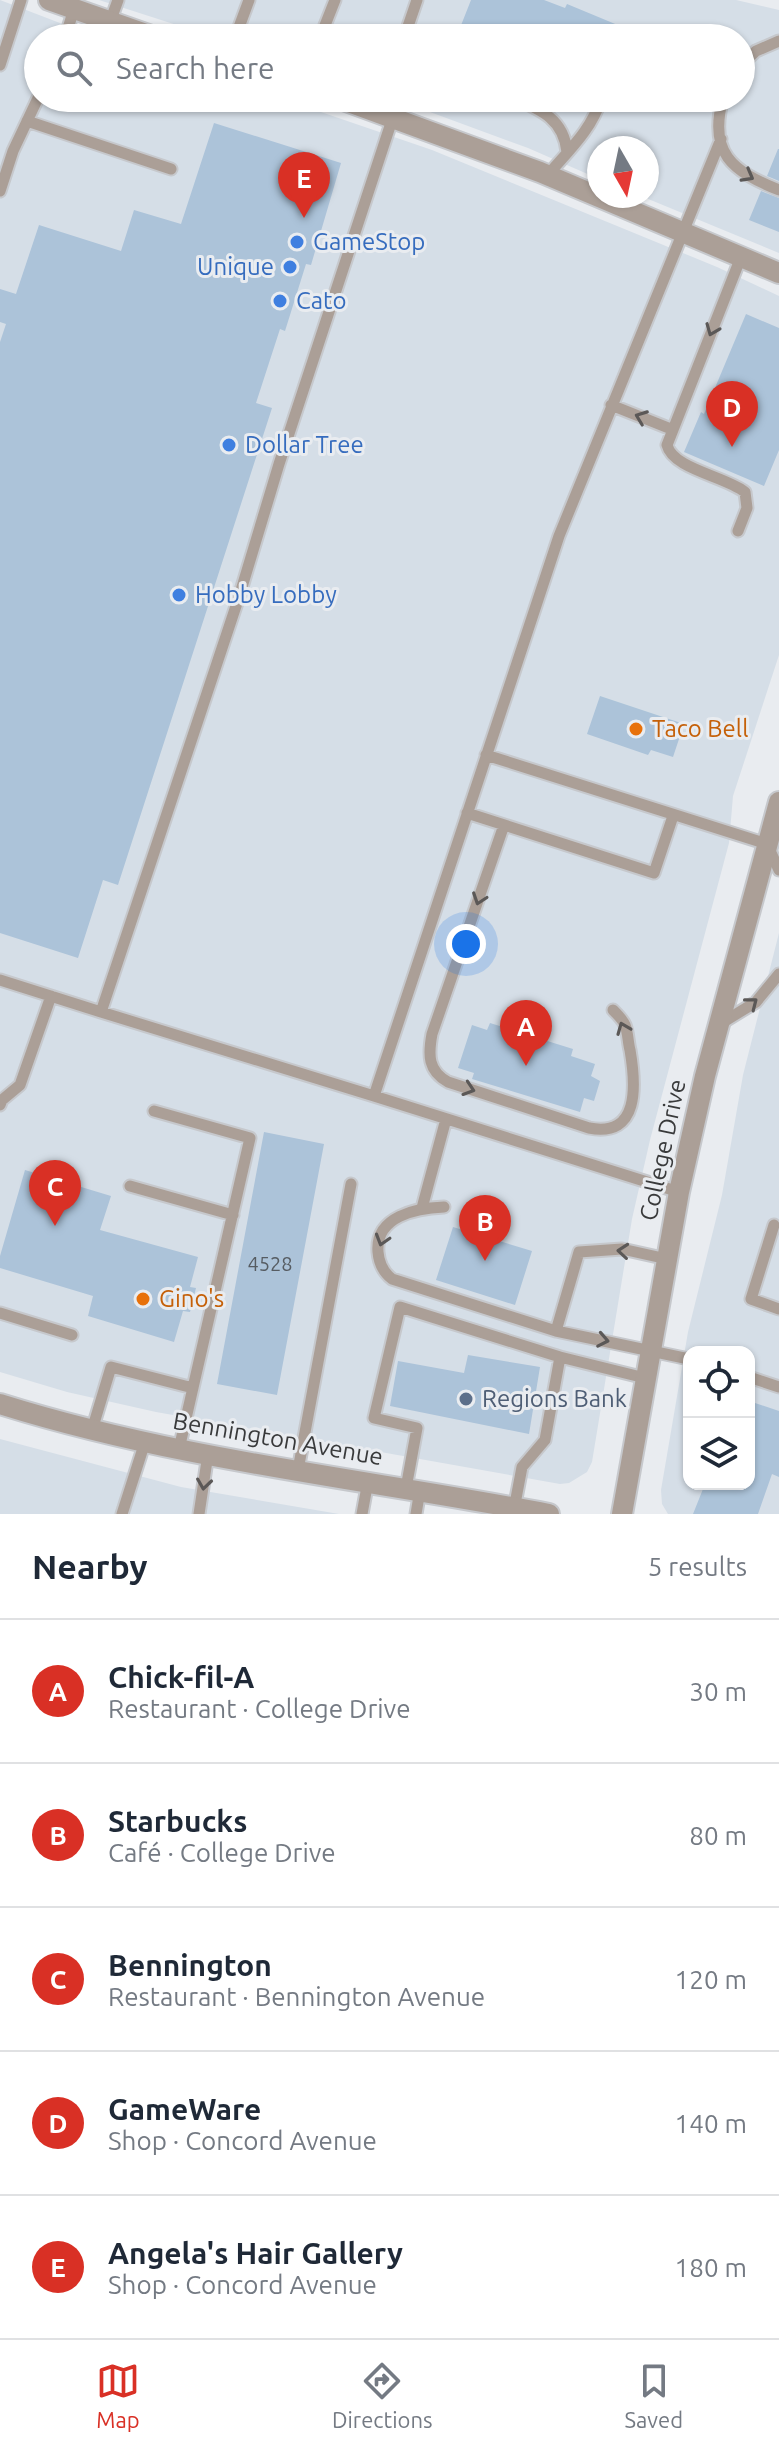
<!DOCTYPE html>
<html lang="en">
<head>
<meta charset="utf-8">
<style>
	:root { --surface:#fff; --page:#f6f6f7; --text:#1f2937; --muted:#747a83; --line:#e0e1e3; --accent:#d93025 }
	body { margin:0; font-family:Ubuntu,sans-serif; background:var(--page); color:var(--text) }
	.controls { position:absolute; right:24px; bottom:24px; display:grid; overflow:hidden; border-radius:16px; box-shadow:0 2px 6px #0004 }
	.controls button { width:72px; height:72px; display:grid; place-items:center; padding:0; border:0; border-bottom:2px solid var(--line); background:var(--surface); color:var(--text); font:40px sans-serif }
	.compass { position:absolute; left:587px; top:136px; width:72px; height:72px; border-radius:50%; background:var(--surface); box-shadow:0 2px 6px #0004; rotate:171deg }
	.you { position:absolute; left:466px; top:944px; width:28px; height:28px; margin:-20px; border:6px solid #fff; border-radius:50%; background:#1a73e8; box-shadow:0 0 0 12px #1a73e833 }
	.badge { display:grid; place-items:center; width:52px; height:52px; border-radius:50%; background:var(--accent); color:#fff; font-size:26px; font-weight:700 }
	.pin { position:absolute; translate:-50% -66px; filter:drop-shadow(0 2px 4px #0008) }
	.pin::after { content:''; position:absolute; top:42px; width:28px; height:24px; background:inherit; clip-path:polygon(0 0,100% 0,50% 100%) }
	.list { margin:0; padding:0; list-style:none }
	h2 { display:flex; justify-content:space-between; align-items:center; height:104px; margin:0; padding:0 32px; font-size:34px }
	h2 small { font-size:26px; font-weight:400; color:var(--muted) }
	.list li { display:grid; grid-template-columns:52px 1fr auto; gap:24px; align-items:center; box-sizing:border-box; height:144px; padding:0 32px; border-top:2px solid var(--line) }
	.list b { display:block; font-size:30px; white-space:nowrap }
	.list p { margin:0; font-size:26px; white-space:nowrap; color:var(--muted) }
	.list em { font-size:26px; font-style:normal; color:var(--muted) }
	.icon { flex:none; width:44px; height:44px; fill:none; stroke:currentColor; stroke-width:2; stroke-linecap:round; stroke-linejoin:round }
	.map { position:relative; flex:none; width:779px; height:1514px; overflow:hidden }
	.search { position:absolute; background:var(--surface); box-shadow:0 2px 6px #0004; left:24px; right:24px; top:24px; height:88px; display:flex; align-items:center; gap:20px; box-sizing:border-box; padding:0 28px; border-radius:44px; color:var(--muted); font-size:30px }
	.sheet { height:824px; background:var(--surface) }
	nav { display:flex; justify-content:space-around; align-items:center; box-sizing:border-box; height:112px; border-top:2px solid var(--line); background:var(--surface); font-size:22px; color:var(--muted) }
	nav a { display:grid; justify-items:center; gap:4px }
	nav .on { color:var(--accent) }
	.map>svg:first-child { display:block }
	.built { fill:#d5dee7; fill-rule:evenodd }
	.building { fill:#acc3d9 }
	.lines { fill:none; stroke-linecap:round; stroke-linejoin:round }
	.service-casing { stroke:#c6c8cc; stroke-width:15 }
	.minor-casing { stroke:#c6c8cc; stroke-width:24 }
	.tertiary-casing { stroke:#c6c8cc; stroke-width:24 }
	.service { stroke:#ab9f97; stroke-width:11 }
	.minor { stroke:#ab9f97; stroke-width:20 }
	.tertiary { stroke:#ab9f97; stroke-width:20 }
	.oneway { stroke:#5b5857 }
	.shop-dot { fill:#3f7fe0; stroke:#e9ecf0; stroke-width:3 }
	.food-dot { fill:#e8710a; stroke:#e9ecf0; stroke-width:3 }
	.service-dot { fill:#5c6f8a; stroke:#e9ecf0; stroke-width:3 }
	.labels { text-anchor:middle; stroke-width:6; stroke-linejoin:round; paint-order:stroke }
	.number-label { font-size:20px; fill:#565c62 }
	.shop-label { font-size:24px; fill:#366cbe; stroke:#e9ecf0; text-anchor:start }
	.food-label { font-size:24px; fill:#c56008; stroke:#e9ecf0; text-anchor:start }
	.street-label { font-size:24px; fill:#393a3b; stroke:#e9ecf0 }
	.service-label { font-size:24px; fill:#4e5e75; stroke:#e9ecf0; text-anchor:start }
</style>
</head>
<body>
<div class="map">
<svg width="779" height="1514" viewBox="0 0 779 1514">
	<rect width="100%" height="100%" fill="#e9ecf0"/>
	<path class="built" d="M0,0L99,38H38V98H280L432,150L717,267L779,296V655L733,796L729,843L650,1140L632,1219L592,1462L587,1472L569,1483L560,1484L156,1412L67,1392L0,1372Z
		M99,0H736L779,10V253L641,196H647V148H599V179L528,148L392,98H741V38H217Z
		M779,933V1514H668L662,1504L661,1490L688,1332L722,1195L743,1075ZM689,1352H749V1484H689Z
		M0,1439L181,1487L339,1514H0Z"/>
	<path class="building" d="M471,0H544L565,8L567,4L649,38H456Z
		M214,123L341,163L311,265L306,264L285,331L280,329L256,403L272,408L118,885L103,880L78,958L0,933V342L6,324L0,322V289L16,294L39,225L121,251L134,210L181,224Z
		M778,149H779V181L767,176Z
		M761,191L779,198V232L749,220Z
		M746,314L779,328V450L764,486L684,452L701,412L704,414Z
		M600,696L684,724L673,757L651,750L648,755L587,734Z
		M490,1023L573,1049L571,1056L595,1064L591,1076L600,1081L594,1101L584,1098L580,1112L472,1079L474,1073L458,1068L472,1025L487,1030Z
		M264,1132L324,1144L277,1395L217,1384Z
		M25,1170L111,1196L100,1230L198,1257L190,1287L196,1288L190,1312L183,1311L174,1342L88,1316L93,1296L0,1268V1256Z
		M453,1227L532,1251L515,1305L436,1280Z
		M468,1355L540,1367L529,1434L390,1406L398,1361L464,1373Z
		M749,1401L779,1411V1477L772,1474L758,1514H693L705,1484H749Z"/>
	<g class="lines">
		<g class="service-casing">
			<path id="service" d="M110,22L118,0
				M65,38L74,9
				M235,38L249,0
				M320,38L335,0
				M404,38L417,0
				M0,65L21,0
				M741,65L756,51L779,41
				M514,98C542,110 564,120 567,152
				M723,98C708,153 732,171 779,190
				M27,121L171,169
				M547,176C568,151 591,131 601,99
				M0,191L13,151L38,98
				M611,405L671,429
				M738,531L747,508L745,492C724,476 673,469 667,445L741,257
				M486,755L767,844L779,870
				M467,813L654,873L673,816
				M504,825L432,1034C428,1055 428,1071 448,1082L589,1128C640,1138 636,1085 630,1050C628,1043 628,1032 625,1025C623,1020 617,1014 613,1010
				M0,980L101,1012
				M720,1024L756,1002L779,974
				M374,1096L101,1012L239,597L279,464L393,117
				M0,1105L2,1100L20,1085L51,996
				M154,1111L250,1138L179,1449
				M130,1186L233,1215
				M679,1192L374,1096L559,536L721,139
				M444,1207C417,1208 375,1216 378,1252C379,1264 383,1272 392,1279L556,1331L689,1359
				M422,1208L446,1119
				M774,1225L751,1299L779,1309
				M0,1313L72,1335
				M556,1331L579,1252L622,1249L667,1259
				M749,1377L779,1387
				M92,1430L111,1367L193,1388
				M298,1470L351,1184
				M406,1488L417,1428L374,1418L400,1307L560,1357
				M514,1509L522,1467L545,1440L560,1357L645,1378
				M122,1514L145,1442
				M199,1514L208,1454
				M362,1514L368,1481
				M416,1514L420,1490"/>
		</g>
		<g class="minor-casing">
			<path id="minor" d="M49,0L157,38
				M338,98L540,172L779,273
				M0,1404C178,1460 366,1479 549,1514"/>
		</g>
		<g class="tertiary-casing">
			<path id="tertiary" d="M622,1514L679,1192L705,1076L779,802"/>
		</g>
		<use href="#service" class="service"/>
		<use href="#minor" class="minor"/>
		<use href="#tertiary" class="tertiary"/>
	</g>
	<defs><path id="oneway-chevron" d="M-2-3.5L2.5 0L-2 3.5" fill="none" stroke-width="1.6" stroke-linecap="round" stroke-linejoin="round" transform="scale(2)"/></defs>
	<g class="oneway">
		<use href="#oneway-chevron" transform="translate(748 176) rotate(29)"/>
		<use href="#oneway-chevron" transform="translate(712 330) rotate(112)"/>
		<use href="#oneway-chevron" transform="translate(641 417) rotate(-159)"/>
		<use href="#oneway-chevron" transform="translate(479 899) rotate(109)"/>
		<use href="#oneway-chevron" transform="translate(752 1003) rotate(-38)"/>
		<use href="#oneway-chevron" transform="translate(623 1028) rotate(-112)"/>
		<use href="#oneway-chevron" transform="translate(469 1089) rotate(18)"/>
		<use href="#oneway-chevron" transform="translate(382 1240) rotate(107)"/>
		<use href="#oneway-chevron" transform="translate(623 1251) rotate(-175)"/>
		<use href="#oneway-chevron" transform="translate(603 1340) rotate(11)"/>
		<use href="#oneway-chevron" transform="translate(204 1484) rotate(98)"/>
	</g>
	<g class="shop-dot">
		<circle cx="297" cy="242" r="8"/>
		<circle cx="290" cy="267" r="8"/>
		<circle cx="280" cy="301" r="8"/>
		<circle cx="229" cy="445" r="8"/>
		<circle cx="179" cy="595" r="8"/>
	</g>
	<g class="food-dot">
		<circle cx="636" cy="729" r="8"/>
		<circle cx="143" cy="1299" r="8"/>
	</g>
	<circle class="service-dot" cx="466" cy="1399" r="8"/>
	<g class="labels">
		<g class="number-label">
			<text x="270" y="1271">4528</text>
		</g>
		<g class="shop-label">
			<text x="313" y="250">GameStop</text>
			<text x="274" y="275" text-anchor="end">Unique</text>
			<text x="296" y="309">Cato</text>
			<text x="245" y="453">Dollar Tree</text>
			<text x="195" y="603">Hobby Lobby</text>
		</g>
		<g class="food-label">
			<text x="652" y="737">Taco Bell</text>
			<text x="159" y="1307">Gino's</text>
		</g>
		<g class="street-label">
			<text transform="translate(663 1150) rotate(-78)" y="8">College Drive</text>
			<text transform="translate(278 1439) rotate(10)" y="8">Bennington Avenue</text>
		</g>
		<g class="service-label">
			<text x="482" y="1407">Regions Bank</text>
		</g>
	</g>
</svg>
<div class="controls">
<button><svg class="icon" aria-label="locate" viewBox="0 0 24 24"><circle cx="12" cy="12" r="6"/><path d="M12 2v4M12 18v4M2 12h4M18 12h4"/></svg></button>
<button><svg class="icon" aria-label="layers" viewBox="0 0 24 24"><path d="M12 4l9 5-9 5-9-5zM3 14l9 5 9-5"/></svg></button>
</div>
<svg class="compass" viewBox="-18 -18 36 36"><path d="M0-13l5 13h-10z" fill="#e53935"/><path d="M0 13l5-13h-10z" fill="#747a83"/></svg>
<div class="you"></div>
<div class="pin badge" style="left:526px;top:1066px">A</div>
<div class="pin badge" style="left:485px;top:1261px">B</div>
<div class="pin badge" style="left:55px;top:1226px">C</div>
<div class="pin badge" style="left:732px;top:447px">D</div>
<div class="pin badge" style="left:304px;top:218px">E</div>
<div class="search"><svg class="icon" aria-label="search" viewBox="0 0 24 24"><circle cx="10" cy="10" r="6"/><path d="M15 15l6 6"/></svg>Search here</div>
</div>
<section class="sheet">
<h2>Nearby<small>5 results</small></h2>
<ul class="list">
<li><span class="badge">A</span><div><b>Chick-fil-A</b><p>Restaurant · College Drive</p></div><em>30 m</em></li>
<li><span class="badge">B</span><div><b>Starbucks</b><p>Café · College Drive</p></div><em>80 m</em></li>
<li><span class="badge">C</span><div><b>Bennington</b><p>Restaurant · Bennington Avenue</p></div><em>120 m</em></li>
<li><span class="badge">D</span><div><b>GameWare</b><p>Shop · Concord Avenue</p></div><em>140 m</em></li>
<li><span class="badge">E</span><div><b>Angela's Hair Gallery</b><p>Shop · Concord Avenue</p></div><em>180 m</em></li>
</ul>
</section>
<nav>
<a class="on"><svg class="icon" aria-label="map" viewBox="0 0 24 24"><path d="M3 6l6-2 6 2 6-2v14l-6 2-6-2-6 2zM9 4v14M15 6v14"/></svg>Map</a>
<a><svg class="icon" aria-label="directions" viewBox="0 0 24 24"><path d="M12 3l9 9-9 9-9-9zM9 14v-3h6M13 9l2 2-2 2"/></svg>Directions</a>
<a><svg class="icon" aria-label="saved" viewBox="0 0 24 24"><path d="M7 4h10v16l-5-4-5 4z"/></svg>Saved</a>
</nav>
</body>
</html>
